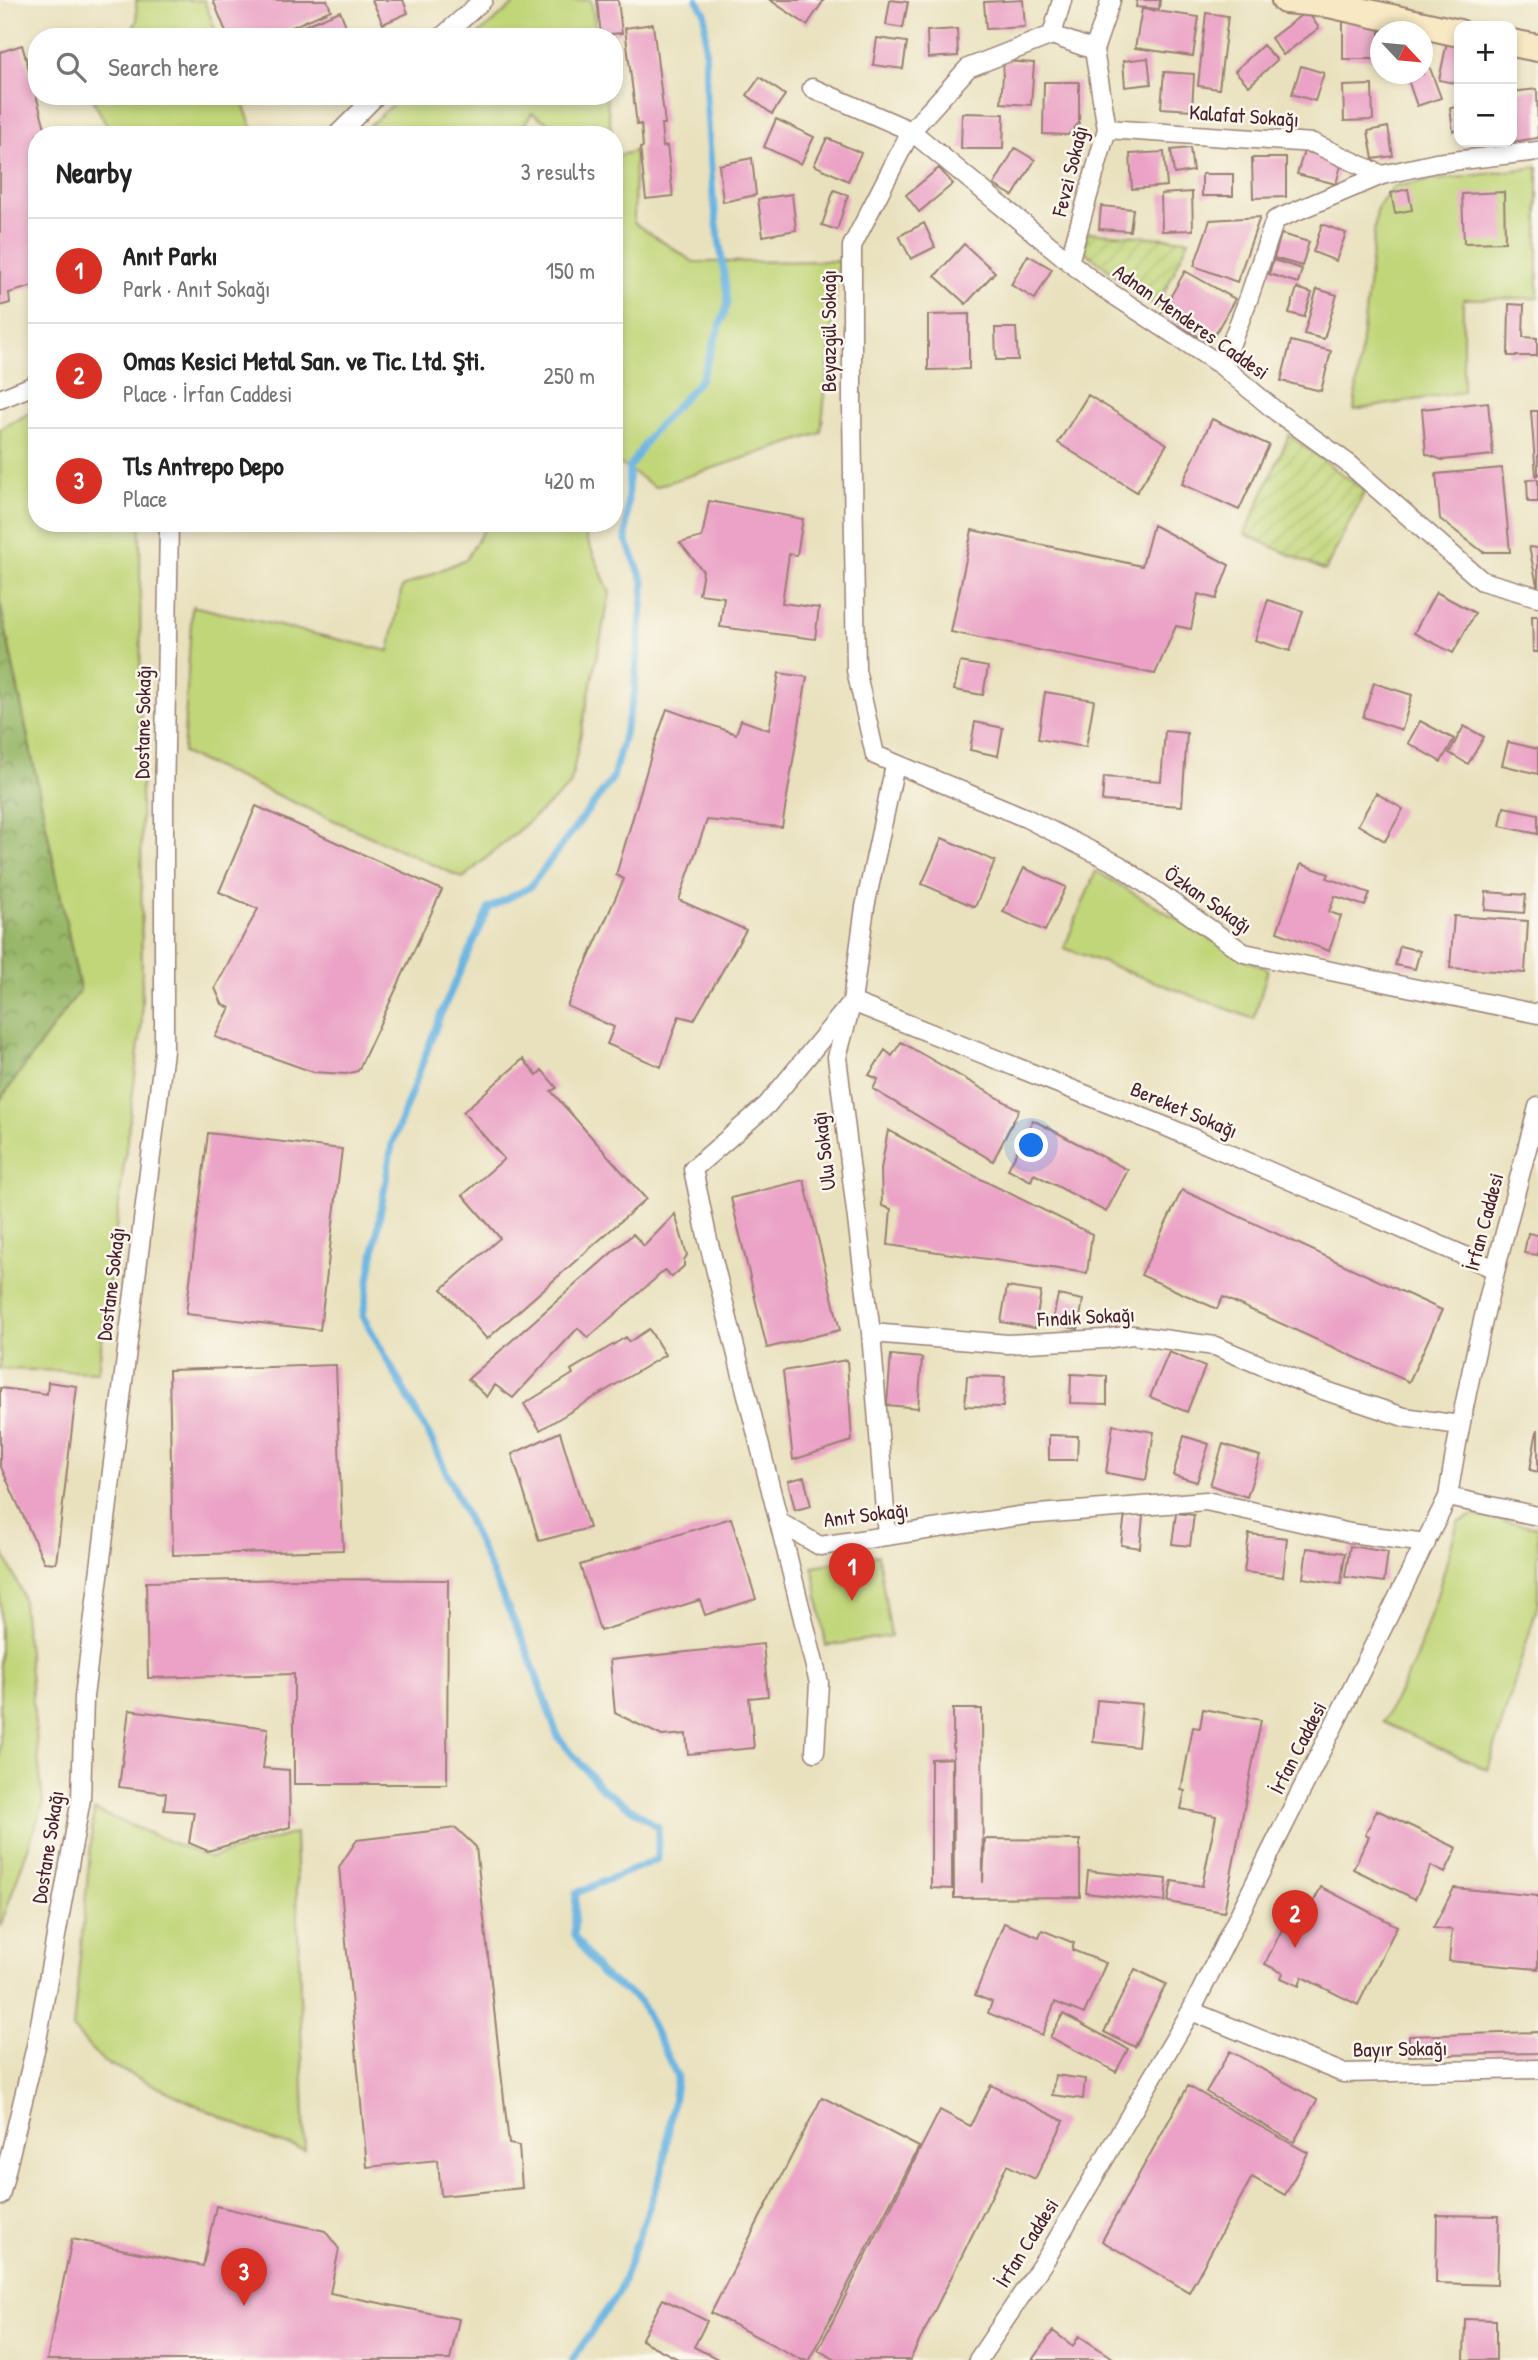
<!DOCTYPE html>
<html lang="en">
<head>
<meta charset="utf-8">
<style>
	:root { --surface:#fff; --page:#f6f6f6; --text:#222; --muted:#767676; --line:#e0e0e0; --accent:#d93025 }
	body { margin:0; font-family:"Patrick Hand",sans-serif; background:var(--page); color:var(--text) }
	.controls { position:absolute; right:21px; top:21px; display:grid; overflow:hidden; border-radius:14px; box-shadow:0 4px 10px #0003 }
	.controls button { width:63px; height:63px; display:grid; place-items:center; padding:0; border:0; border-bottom:2px solid var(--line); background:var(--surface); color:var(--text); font:35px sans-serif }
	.compass { position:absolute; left:1370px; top:21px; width:63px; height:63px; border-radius:50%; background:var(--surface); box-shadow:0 4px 10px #0003; rotate:116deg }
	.you { position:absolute; left:1032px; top:1146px; width:24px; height:24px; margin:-18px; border:5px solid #fff; border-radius:50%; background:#1a73e8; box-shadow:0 0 0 10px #1a73e833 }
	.badge { display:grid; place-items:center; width:46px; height:46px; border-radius:50%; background:var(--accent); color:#fff; font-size:23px; font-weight:700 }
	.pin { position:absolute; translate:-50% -58px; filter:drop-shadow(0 2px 4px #0008) }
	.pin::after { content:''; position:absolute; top:37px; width:24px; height:21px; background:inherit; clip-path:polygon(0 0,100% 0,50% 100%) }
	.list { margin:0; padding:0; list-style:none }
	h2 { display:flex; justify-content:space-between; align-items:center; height:91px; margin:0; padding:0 28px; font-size:30px }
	h2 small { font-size:23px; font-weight:400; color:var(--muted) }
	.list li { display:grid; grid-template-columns:46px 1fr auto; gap:21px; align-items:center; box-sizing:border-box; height:105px; padding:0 28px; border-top:2px solid var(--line) }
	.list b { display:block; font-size:26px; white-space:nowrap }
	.list p { margin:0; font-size:23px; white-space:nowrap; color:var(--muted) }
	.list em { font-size:23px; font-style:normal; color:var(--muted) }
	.icon { flex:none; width:38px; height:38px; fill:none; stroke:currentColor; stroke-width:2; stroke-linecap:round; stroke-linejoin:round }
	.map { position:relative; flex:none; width:1538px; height:2360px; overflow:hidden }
	.search { position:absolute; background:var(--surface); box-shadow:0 4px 10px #0003; left:28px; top:28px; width:595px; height:77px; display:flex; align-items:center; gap:18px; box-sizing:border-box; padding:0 24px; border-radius:28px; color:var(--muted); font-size:26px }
	.panel { position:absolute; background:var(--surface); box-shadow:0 4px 10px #0003; left:28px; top:126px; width:595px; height:406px; border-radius:28px }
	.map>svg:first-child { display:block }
	.green { fill:#c1d679; stroke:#867a52; stroke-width:2 }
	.forest { fill:url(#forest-crowns); stroke:#716b4a; stroke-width:2 }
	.garden { fill:url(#garden-furrows); stroke:#867a52; stroke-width:2 }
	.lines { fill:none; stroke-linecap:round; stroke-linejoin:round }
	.stream { stroke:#68b3e1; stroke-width:7 }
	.building { fill:#eba2c6 }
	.street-casing { stroke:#9a8074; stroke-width:21 }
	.secondary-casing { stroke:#9a8074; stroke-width:30 }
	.street { stroke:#fff; stroke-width:18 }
	.secondary { stroke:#f8e8c3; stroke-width:26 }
	.labels { text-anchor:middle; stroke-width:5; stroke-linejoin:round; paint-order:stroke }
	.street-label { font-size:21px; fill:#4a1f2b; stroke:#fbf7ec }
</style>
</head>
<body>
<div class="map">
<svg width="1538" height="2360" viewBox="0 0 1538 2360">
	<defs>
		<pattern id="forest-crowns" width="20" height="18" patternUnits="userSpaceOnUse" patternTransform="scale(1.75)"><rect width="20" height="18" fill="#98b769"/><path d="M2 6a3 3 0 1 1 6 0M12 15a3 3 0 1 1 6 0" fill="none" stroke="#7e9457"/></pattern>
		<pattern id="garden-furrows" width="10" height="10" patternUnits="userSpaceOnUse" patternTransform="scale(1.75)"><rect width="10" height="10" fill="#c1d679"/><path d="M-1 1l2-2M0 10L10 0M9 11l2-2" fill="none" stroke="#a7b769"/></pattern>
	</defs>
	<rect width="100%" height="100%" fill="#fbf7ec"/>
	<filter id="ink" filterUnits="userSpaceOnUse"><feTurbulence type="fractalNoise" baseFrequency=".0143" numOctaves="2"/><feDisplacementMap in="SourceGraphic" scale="14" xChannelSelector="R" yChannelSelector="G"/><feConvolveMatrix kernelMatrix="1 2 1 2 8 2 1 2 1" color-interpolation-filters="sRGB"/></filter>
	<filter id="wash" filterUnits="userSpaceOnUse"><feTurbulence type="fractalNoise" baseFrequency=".00686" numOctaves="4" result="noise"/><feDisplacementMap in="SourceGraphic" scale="28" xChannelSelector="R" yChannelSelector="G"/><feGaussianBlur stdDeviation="1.57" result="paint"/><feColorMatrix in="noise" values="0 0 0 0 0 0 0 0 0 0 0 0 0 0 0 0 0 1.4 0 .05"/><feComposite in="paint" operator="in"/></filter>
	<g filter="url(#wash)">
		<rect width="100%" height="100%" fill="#e9e1be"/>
		<path class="green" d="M136,0H204L218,37H128L137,21Z
			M519,0H591L597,37H475Z
			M97,96H240L255,135H112L94,102Z
			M402,96H606L612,135H567L532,113L518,135H359Z
			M614,148L616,156L635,151L634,223L694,262L839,261L821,433L655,487L614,460Z
			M1538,167V298L1463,299V392L1354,410L1377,208L1394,186Z
			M37,409V523H140L142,1020L98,1372L0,1369V1100L80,990L0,602V429Z
			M488,523H580L610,593L570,786L463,878L183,753L192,606L389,651L402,587L466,559Z
			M1096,871L1248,961L1268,969L1254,1019L1064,948Z
			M1473,1515L1538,1527V1604L1488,1770L1383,1722L1414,1663L1438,1592L1458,1522Z
			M0,1545L22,1593L43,1805L0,1927Z
			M878,1555L891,1636L826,1646L813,1566Z
			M94,1810L209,1858L295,1833L305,2150L273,2141L102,2061L73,2029Z"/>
		<path class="forest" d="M0,602L80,990L0,1100Z"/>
		<path class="garden" d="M1088,232L1189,240L1157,308L1083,250Z
			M1289,435L1365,491L1325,571L1245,534Z"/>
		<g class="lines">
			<path class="stream" d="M572,2360L619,2292L663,2168L677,2076L640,2001L601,1974L574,1936L576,1893L658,1859V1827L601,1788L558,1737L527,1650L432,1441L363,1316L392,1144L440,1016L489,908L530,887L613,778L634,695L644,583L626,540L629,468L651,434L701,379L728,303L713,195L706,97L705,13L697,0"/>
		</g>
		<g id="blocks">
			<path class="building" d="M213,0H327L331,10L269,37H228Z
				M372,0H403L408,13L383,24Z
				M597,0H618L622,33L601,35Z
				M770,0H824L807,25Z
				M890,0L908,2L903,28L886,25Z
				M1023,0L1025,27L986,29L984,2Z
				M1137,0H1160L1159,9L1136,7Z
				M1142,9L1199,17L1193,56L1135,48Z
				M340,11L349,33L340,37H277Z
				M1307,11L1319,28L1283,55L1271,38Z
				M1206,13L1228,16L1219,89L1198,86Z
				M1343,22H1380V59H1343Z
				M653,24L665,124H661L663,147L667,146L673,196L646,199L640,148L643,147L641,124L637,125L625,28Z
				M957,29L958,56L928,58L927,31Z
				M877,38L907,42L903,69L873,65Z
				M1447,42L1459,44V84L1439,80Z
				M22,45L47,135H37V285L9,293L10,303L0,306V52Z
				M1263,45L1277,60L1249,86L1235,71Z
				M1148,58L1151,84L1125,87L1123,61Z
				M1004,61L1034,63L1031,105L1001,103Z
				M1428,63L1441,98L1417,106L1406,74H1423V65Z
				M1301,66L1324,73L1315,101L1292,94Z
				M1164,72L1194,74L1192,110L1161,108Z
				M760,77L785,95L772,114L747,95Z
				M1044,82H1079V123L1068,135L1043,134Z
				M1372,85L1373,120L1344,121L1343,86Z
				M1537,89L1538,138L1512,142V92Z
				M1459,107V130L1453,131L1450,108Z
				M962,113L1004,114L1003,149H961Z
				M776,119L814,137L801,164L764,147Z
				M1388,127L1393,156L1373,159L1368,131Z
				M827,138L861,153L848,181L814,165Z
				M1479,142H1497V143L1480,146Z
				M1015,148L1035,160L1013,196L994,185Z
				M1190,148L1193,171L1174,174L1171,150Z
				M1304,151L1342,162L1336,184L1297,174Z
				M1164,152L1167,186L1132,189L1130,154Z
				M752,158L756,195L723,202L719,165Z
				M1252,158H1286V197L1253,198Z
				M939,168L953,184L919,212L906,195Z
				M1202,174H1233V196H1202Z
				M1408,189L1412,210L1395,213L1391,193Z
				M834,190L848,195L837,230L822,225Z
				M1192,192L1193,230L1162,231L1161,194Z
				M1504,192L1505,242L1464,243L1462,194Z
				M792,194L796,230L763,236L758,199Z
				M1101,206L1133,209L1130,231L1099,229Z
				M1260,217L1237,282L1194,266L1210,220Z
				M924,223L935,247L911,259L899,236Z
				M1322,224L1346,233L1336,261L1313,252Z
				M1281,234L1309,242L1302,266L1274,258Z
				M964,244L995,272L966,304L935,276Z
				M1028,255L1052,269L1035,299L1011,285Z
				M1273,260L1302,269L1298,283L1269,274Z
				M1185,271L1235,299L1210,343L1160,315Z
				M1297,288L1312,293L1304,317L1289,313Z
				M1317,289L1337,295L1324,339L1304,334Z
				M1509,304L1524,305L1523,337L1537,338V356H1508Z
				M969,314V369L928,370V315Z
				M995,328H1016L1018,360H996Z
				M1291,341L1331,351L1321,391L1281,381Z
				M1088,395L1167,444L1137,492L1058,443Z
				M1488,402L1493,455L1442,460L1426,454L1422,409Z
				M1531,411H1538V475L1536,476Z
				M1212,419L1269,445L1239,510L1182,484Z
				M1502,468L1510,552H1483L1440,519L1436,474Z
				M1538,479V502H1528L1527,480Z
				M709,501L803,519L797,555L789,554L782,603L819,608L815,639L720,627L724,597L699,594L703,571L680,543L702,537Z
				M1153,525L1229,565L1216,599L1198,594L1191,629L1176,626L1155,674L951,632L972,530L1142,566Z
				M1529,547L1538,548V585H1537Z
				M1436,592L1475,613L1453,653L1414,633Z
				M1268,600L1303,611L1290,651L1255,640Z
				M1532,616H1538V652H1533Z
				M960,662L988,667L983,695L954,690Z
				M779,673L807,677L782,827L707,820L679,900L746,930L694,1020L679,1016L661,1067L607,1044L614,1027L567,1006L624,879L616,875L653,749L667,709L736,734L741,720L769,730Z
				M1374,683L1412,695L1402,730L1363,717Z
				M1045,692L1094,700L1086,747L1038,739Z
				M1420,721L1454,739L1441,762L1408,743Z
				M975,722L1003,728L998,756L970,750Z
				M1464,726L1484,737L1468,764L1449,753Z
				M1165,731L1187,733L1182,806L1102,801L1104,777L1161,781Z
				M1508,742L1538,749V774L1502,765Z
				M1376,793L1403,809L1385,841L1358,825Z
				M256,806L442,890L358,1071L346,1074L313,1072L215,1037L230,1008L222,1004L215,988L258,909L219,892Z
				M1504,807L1538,814V834L1500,826Z
				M942,838L995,861L975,907L922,884Z
				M1301,864L1329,874L1327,878L1370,893L1365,906L1335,896L1329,912L1341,916L1329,951L1277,932Z
				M1024,868L1066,887L1045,931L1003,912Z
				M1486,892L1526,895L1524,913L1485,910Z
				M1454,916L1528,921L1525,973L1450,968Z
				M1400,946L1420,951L1415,969L1395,965Z
				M901,1042L1019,1110L993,1161L873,1089L878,1079L869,1075L885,1050L892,1056Z
				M523,1059L537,1075L542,1070L557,1088L551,1091L646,1199L487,1339L442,1289L500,1238L463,1195L504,1159L463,1112Z
				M1033,1120L1128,1170L1106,1212L1034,1174L1031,1181L1008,1169Z
				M888,1130L948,1163L1092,1234L1087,1273L888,1245L891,1209L882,1206L881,1169Z
				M208,1133L342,1149L320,1330L186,1314Z
				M804,1180L840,1330L767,1348L731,1198Z
				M1182,1190L1442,1310L1409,1382L1223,1297L1217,1309L1141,1275Z
				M675,1214L687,1255L684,1260V1266L672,1277L665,1270L588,1338L578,1328L513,1398L495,1385L487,1397L468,1379L633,1234L644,1246Z
				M1528,1233L1538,1235V1255L1524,1253Z
				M1007,1287L1041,1292L1035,1328L1001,1322Z
				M1058,1295L1083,1300L1078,1329L1052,1324Z
				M649,1329L665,1355L540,1430L524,1404L573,1374L571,1370L626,1337L629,1342Z
				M1169,1352L1205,1367L1187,1412L1150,1397Z
				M891,1355L922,1358L918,1408L887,1405Z
				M847,1360L852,1441L793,1460L783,1371Z
				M336,1365L343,1550L173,1555L169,1370Z
				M1071,1374L1107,1376V1404L1070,1403Z
				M967,1376L1005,1377L1003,1407L965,1406Z
				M48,1382L77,1386L56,1563L44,1562L0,1465V1388L47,1394Z
				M1113,1425L1154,1432L1146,1480L1106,1473Z
				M1537,1430H1538V1472L1530,1470Z
				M560,1432L589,1528L539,1541L512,1454Z
				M1049,1435L1078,1436L1077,1460H1049Z
				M1184,1436L1209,1444L1197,1482L1173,1475Z
				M1223,1444L1260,1456L1247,1497L1210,1485Z
				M804,1477L811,1506L795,1510L788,1481Z
				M1176,1513L1194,1515L1190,1546L1172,1544Z
				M1125,1514L1143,1516L1140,1548L1121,1545Z
				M731,1518L756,1599L705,1615L700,1600L600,1631L580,1565Z
				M1249,1534L1287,1538L1283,1577L1244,1572Z
				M1350,1546L1388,1552L1384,1582L1345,1577Z
				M1307,1548L1345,1553L1341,1584L1303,1578Z
				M295,1579L448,1580L447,1784H294V1674L148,1678L146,1582Z
				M763,1644L768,1696L749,1698L754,1748L688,1754L686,1734L662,1736L615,1713L610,1660Z
				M1097,1700L1142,1704L1138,1747L1093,1742Z
				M953,1709H982L983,1883L985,1839L1080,1840V1897L954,1898Z
				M1203,1709L1261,1720L1224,1912L1168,1902L1172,1881L1202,1886L1216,1816L1181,1809L1185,1791L1181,1790L1193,1727L1200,1728Z
				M129,1710L268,1728L263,1768L289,1770L290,1827L208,1851L189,1843L194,1812L164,1810L166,1793L119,1787Z
				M952,1758V1889L931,1888V1759Z
				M1377,1810L1457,1848L1445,1873L1431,1866L1415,1899L1353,1869L1369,1837L1365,1835Z
				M456,1828L476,1847L509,2144L519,2146L522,2188L441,2196L438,2160L367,2167L339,1867L357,1840Z
				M1088,1871L1167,1879L1165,1902L1086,1893Z
				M1321,1887L1397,1926L1358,2005L1302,1977L1299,1986L1281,1978L1283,1973L1265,1964L1289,1915L1303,1922Z
				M1454,1888L1538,1896V1969L1449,1961L1452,1930L1433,1928Z
				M1004,1923L1039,1937L1042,1930L1074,1943L1072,1950L1106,1963L1084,2014L1055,2002L1042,2035L988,2013L992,2002L975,1995Z
				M1135,1969L1166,1984L1135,2047L1104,2032Z
				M1063,2014L1128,2049L1116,2072L1050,2037Z
				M1538,2032V2053L1409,2056V2036Z
				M1230,2051L1317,2100L1294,2142L1206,2092Z
				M1055,2075L1085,2079L1083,2099L1052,2095Z
				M991,2085L1064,2121L1035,2179L1007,2165L910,2360H836L818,2350L940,2110L970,2126Z
				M1188,2086L1308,2153L1285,2195L1252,2177L1189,2292L1102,2241Z
				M822,2097L919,2147L809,2360H802L711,2313Z
				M216,2206L325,2231L339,2249L330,2293L459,2319L450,2360H47L72,2239L203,2266Z
				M1437,2215L1499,2216L1497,2285L1436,2283Z
				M663,2299L707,2321L694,2347L720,2360H680L641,2340Z
				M1465,2319L1496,2320V2360H1464Z
				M1053,2331L1073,2346L1079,2336L1116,2360H1032Z"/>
		</g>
	</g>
	<g filter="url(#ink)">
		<use href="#blocks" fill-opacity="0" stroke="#9a8074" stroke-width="2"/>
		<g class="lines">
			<g class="street-casing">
				<path id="street" d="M1052,35L968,68L911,131L852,246V409L856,670L875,755L1026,818L1119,865L1244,953L1538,1014
					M1052,35L1094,50
					M1052,35L1062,0
					M442,37L483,0
					M812,88L911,131L1094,282L1222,366L1277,412L1349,464L1482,581L1538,597
					M1107,129L1313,143L1382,175L1436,163L1538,151
					M337,135L376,96
					M1069,262L1107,129L1094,50L1111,0
					M1222,366L1248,300L1275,220L1382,175
					M0,399L37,384
					M871,1333L1008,1344L1105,1339L1132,1335L1215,1346L1311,1386L1404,1417L1459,1425
					M1448,1497L1538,1516
					M779,1522L819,1683L815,1752
					M887,1536L871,1333L837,1057L852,1002L865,907L895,765
					M1426,1543L1350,1533L1206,1501L1026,1515L820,1546L779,1522L707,1236L693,1169L767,1105L852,1002L1167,1127L1495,1269
					M1191,2011L1343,2073L1538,2069
					M0,2196L36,2046L81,1799L84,1697L164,1051V804L169,523
					M978,2360L1047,2257L1191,2011L1448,1497C1468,1365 1504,1236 1538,1107"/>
			</g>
			<g class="secondary-casing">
				<path id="secondary" d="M1285,0L1329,4L1459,33
					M1512,43L1538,48"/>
			</g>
			<use href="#street" class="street"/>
			<use href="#secondary" class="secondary"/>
		</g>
	</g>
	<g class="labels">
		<g class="street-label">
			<text transform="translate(1244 116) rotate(4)" y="7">Kalafat Sokağı</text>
			<text transform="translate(1070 171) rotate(-76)" y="7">Fevzi Sokağı</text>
			<text transform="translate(1191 322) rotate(35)" y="7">Adnan Menderes Caddesi</text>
			<text transform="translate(829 331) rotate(-90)" y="7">Beyazgül Sokağı</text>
			<text transform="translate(143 722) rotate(-89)" y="7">Dostane Sokağı</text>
			<text transform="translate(1208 900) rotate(35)" y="7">Özkan Sokağı</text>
			<text transform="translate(1184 1110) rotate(23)" y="7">Bereket Sokağı</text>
			<text transform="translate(824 1151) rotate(-97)" y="7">Ulu Sokağı</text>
			<text transform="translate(1484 1222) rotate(-75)" y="7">İrfan Caddesi</text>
			<text transform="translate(111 1284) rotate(-83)" y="7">Dostane Sokağı</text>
			<text transform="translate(1086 1317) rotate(-3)" y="7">Fındık Sokağı</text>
			<text transform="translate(866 1515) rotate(-7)" y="7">Anıt Sokağı</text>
			<text transform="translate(1298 1748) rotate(-63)" y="7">İrfan Caddesi</text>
			<text transform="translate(48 1847) rotate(-81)" y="7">Dostane Sokağı</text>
			<text transform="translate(1400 2049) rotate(-1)" y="7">Bayır Sokağı</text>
			<text transform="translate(1027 2243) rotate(-58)" y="7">İrfan Caddesi</text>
		</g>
	</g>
</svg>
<div class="controls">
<button>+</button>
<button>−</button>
</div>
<svg class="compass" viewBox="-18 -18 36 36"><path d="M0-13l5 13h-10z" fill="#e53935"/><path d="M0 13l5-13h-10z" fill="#767676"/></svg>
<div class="you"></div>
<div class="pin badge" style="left:852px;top:1601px">1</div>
<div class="pin badge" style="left:1295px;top:1948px">2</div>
<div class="pin badge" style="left:244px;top:2306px">3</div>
<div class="search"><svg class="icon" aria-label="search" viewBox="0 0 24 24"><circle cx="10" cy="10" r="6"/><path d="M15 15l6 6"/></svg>Search here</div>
<section class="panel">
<h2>Nearby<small>3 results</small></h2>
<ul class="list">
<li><span class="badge">1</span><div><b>Anıt Parkı</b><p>Park · Anıt Sokağı</p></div><em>150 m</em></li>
<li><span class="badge">2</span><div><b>Omas Kesici Metal San. ve Tic. Ltd. Şti.</b><p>Place · İrfan Caddesi</p></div><em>250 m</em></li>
<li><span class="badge">3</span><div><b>Tls Antrepo Depo</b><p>Place</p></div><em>420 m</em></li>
</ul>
</section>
</div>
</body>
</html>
